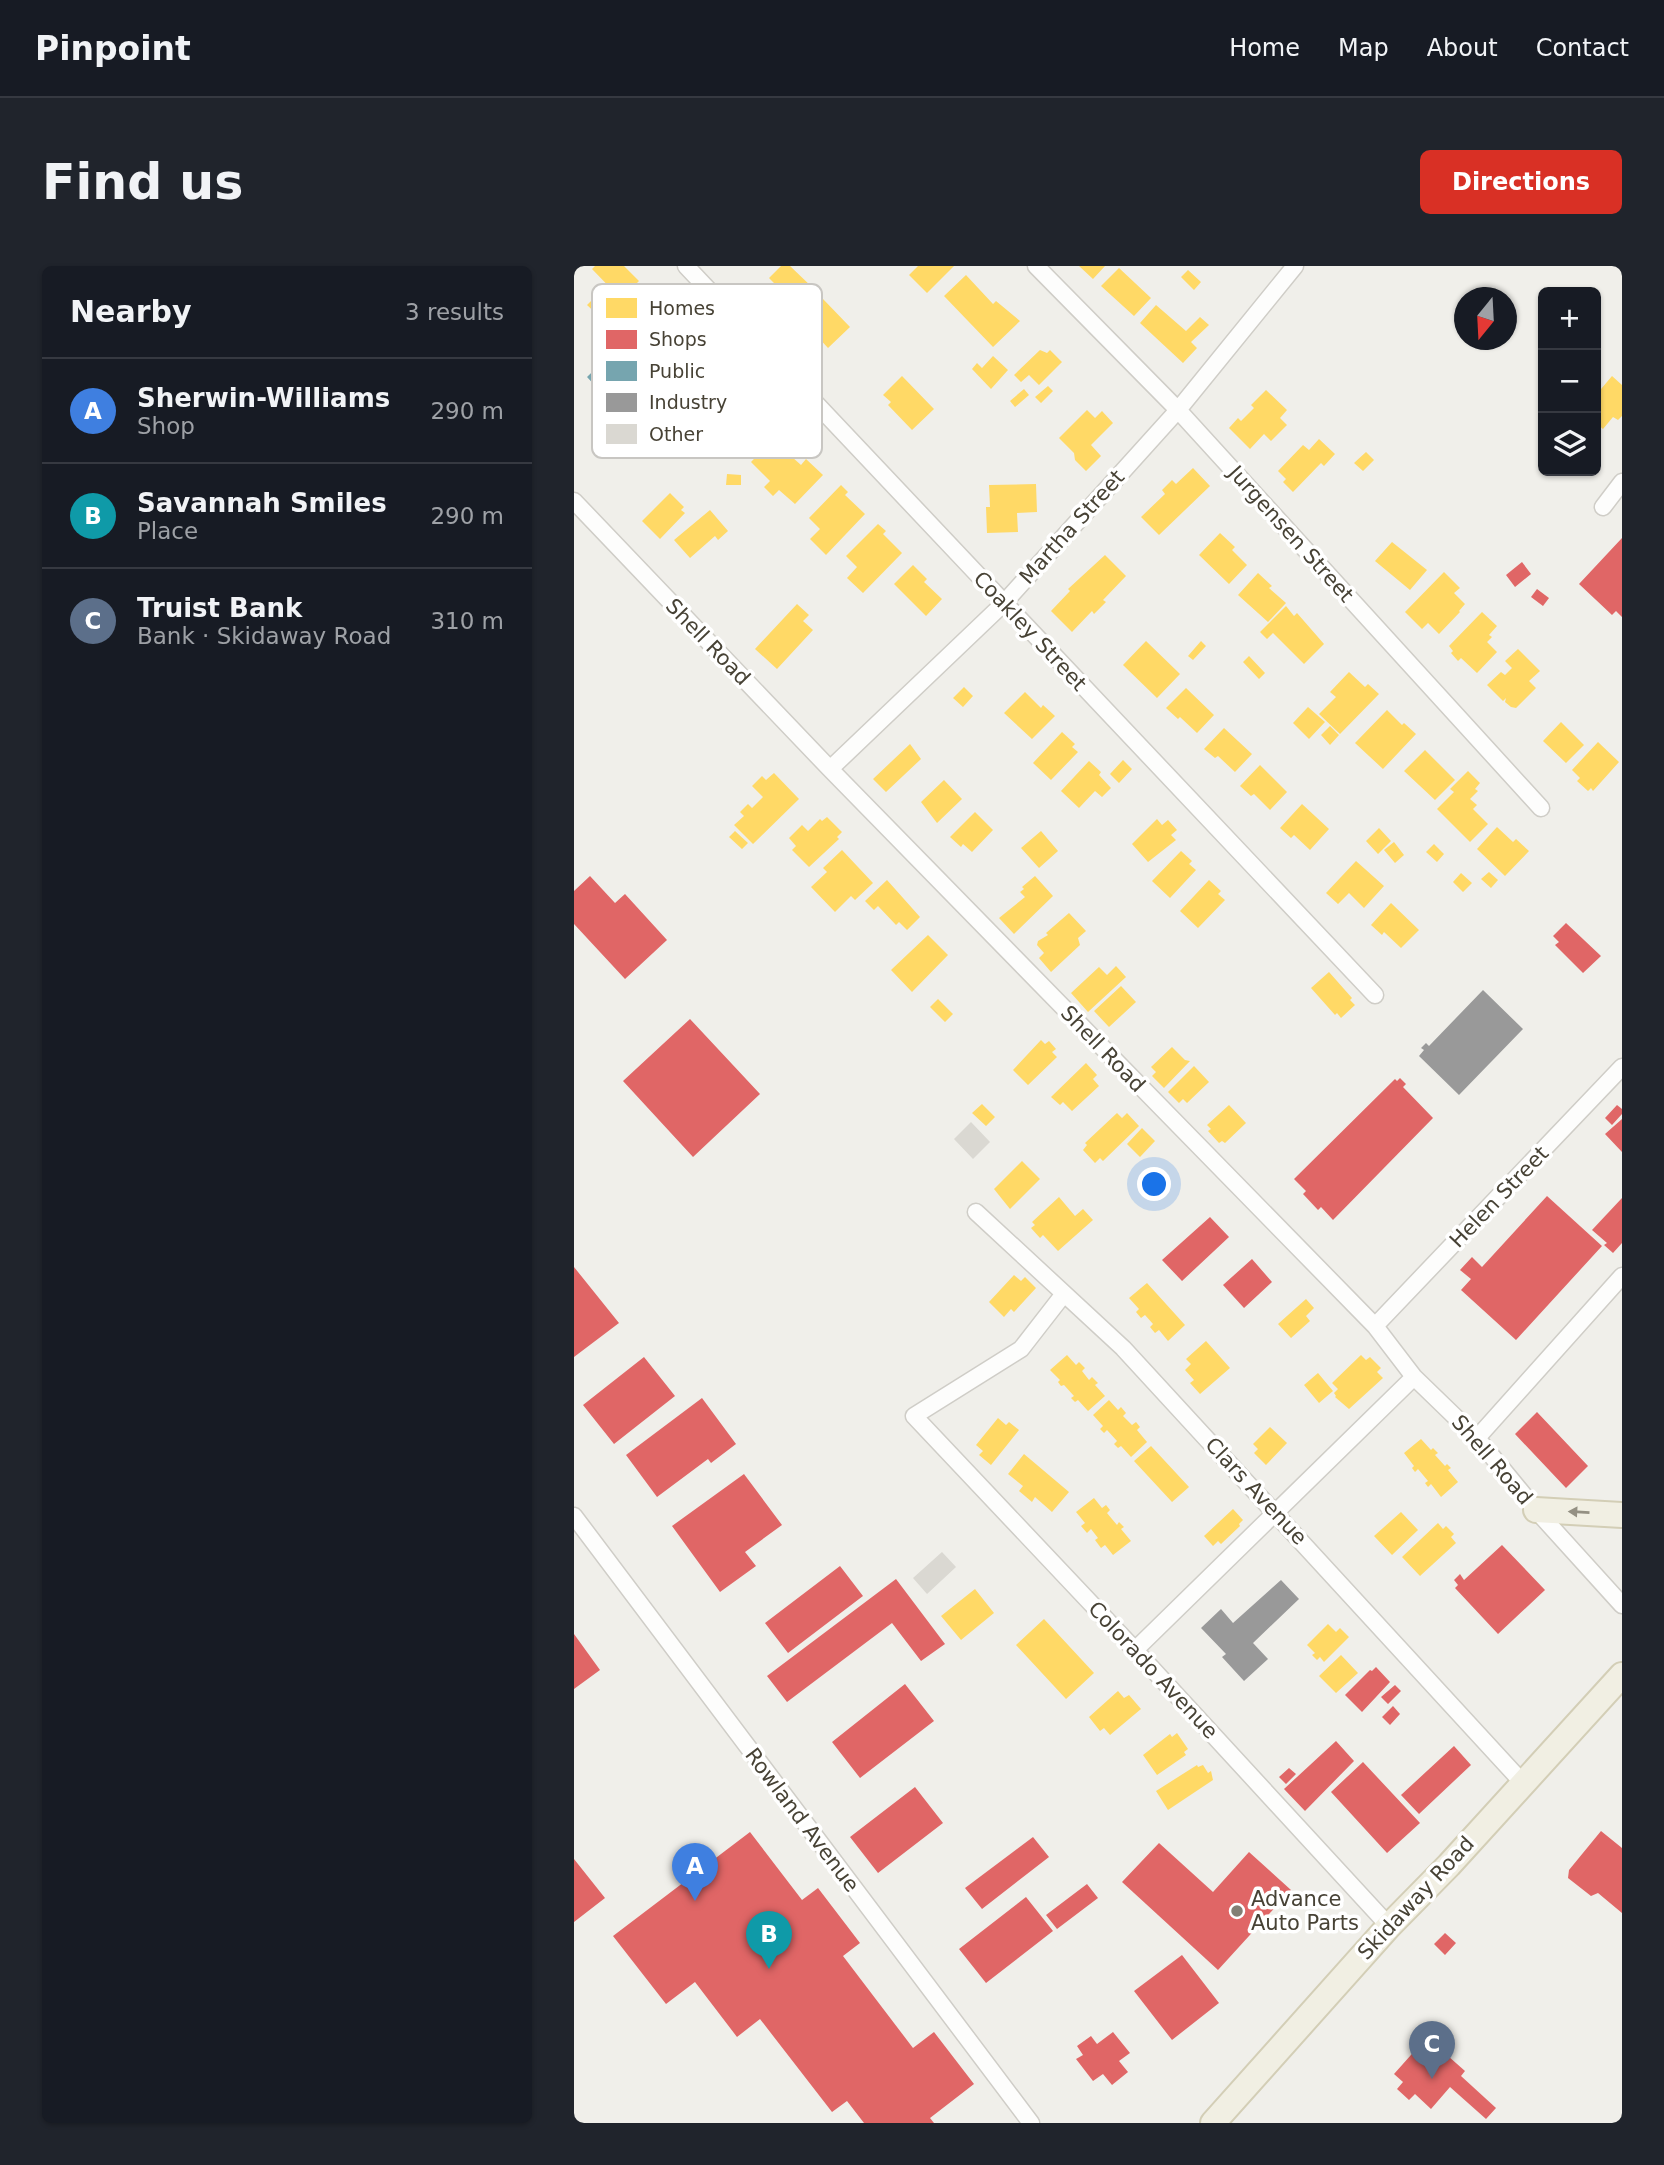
<!DOCTYPE html>
<html lang="en">
<head>
<meta charset="utf-8">
<style>
	:root { --surface:#171b24; --page:#20242c; --text:#f1f3f6; --muted:#9ea1a6; --line:#363941; --accent:#d93025 }
	body { margin:0; font-family:"DejaVu Sans",sans-serif; background:var(--page); color:var(--text) }
	.controls { position:absolute; right:21px; top:21px; display:grid; overflow:hidden; border-radius:10px; box-shadow:0 2px 5px #0004 }
	.controls button { width:63px; height:63px; display:grid; place-items:center; padding:0; border:0; border-bottom:2px solid var(--line); background:var(--surface); color:var(--text); font:35px sans-serif }
	.compass { position:absolute; left:880px; top:21px; width:63px; height:63px; border-radius:50%; background:var(--surface); box-shadow:0 2px 5px #0004; rotate:198deg }
	.you { position:absolute; left:581px; top:919px; width:24px; height:24px; margin:-18px; border:5px solid #fff; border-radius:50%; background:#1a73e8; box-shadow:0 0 0 10px #1a73e833 }
	.badge { display:grid; place-items:center; width:46px; height:46px; border-radius:50%; background:var(--accent); color:#fff; font-size:23px; font-weight:700 }
	.pin { position:absolute; translate:-50% -58px; filter:drop-shadow(0 2px 4px #0008) }
	.pin::after { content:''; position:absolute; top:37px; width:24px; height:21px; background:inherit; clip-path:polygon(0 0,100% 0,50% 100%) }
	.list { margin:0; padding:0; list-style:none }
	h2 { display:flex; justify-content:space-between; align-items:center; height:91px; margin:0; padding:0 28px; font-size:30px }
	h2 small { font-size:23px; font-weight:400; color:var(--muted) }
	.list li { display:grid; grid-template-columns:46px 1fr auto; gap:21px; align-items:center; box-sizing:border-box; height:105px; padding:0 28px; border-top:2px solid var(--line) }
	.list b { display:block; font-size:26px; white-space:nowrap }
	.list p { margin:0; font-size:23px; white-space:nowrap; color:var(--muted) }
	.list em { font-size:23px; font-style:normal; color:var(--muted) }
	.icon { flex:none; width:38px; height:38px; fill:none; stroke:currentColor; stroke-width:2; stroke-linecap:round; stroke-linejoin:round }
	.map { position:relative; flex:none; width:1048px; height:1857px; overflow:hidden; border-radius:10px }
	header { display:flex; align-items:center; gap:42px; box-sizing:border-box; height:98px; padding:0 35px; background:var(--surface); border-bottom:2px solid var(--line) }
	header strong { font-size:33px }
	nav { display:flex; gap:38px; margin-inline-start:auto; font-size:24px }
	.intro { display:flex; align-items:center; justify-content:space-between; box-sizing:border-box; height:168px; padding:0 42px }
	h1 { margin:0; font-size:49px }
	.button { padding:18px 32px; border-radius:10px; background:var(--accent); color:#fff; font-size:24px; font-weight:700 }
	main { display:flex; gap:42px; padding:0 42px }
	aside { flex:1; background:var(--surface); border-radius:10px; box-shadow:0 2px 5px #0004 }
	.map>svg:first-child { display:block }
	.homes { fill:#ffd966 }
	.shops { fill:#e06666 }
	.public { fill:#76a5af }
	.industry { fill:#999 }
	.building { fill:#dad8d2 }
	.lines { fill:none; stroke-linecap:round; stroke-linejoin:round }
	.minor-casing { stroke:#cfcdc7; stroke-width:19 }
	.primary-casing { stroke:#d3ceb6; stroke-width:28 }
	.minor { stroke:#fdfdfc; stroke-width:16 }
	.primary { stroke:#f1efe3; stroke-width:24 }
	.oneway { fill:#949083 }
	.poi-dot { fill:#827f74; stroke:#fff; stroke-width:2.5 }
	.labels { text-anchor:middle; stroke-width:7; stroke-linejoin:round; paint-order:stroke }
	.street-label { font-size:21px; fill:#474235; stroke:#fff }
	.poi-label { font-size:21px; fill:#474235; stroke:#fff; text-anchor:start }
	.key { fill:#fff; stroke:#c8c6c2; stroke-width:2 }
	.key-label { font-size:19px; fill:#474235 }
</style>
</head>
<body>
<header>
<strong>Pinpoint</strong>
<nav><a>Home</a><a>Map</a><a>About</a><a>Contact</a></nav>
</header>
<div class="intro"><h1>Find us</h1><a class="button">Directions</a></div>
<main>
<aside>
<h2>Nearby<small>3 results</small></h2>
<ul class="list">
<li><span class="badge" style="background:#3f7fe0">A</span><div><b>Sherwin-Williams</b><p>Shop</p></div><em>290 m</em></li>
<li><span class="badge" style="background:#0f9aa8">B</span><div><b>Savannah Smiles</b><p>Place</p></div><em>290 m</em></li>
<li><span class="badge" style="background:#5c6f8a">C</span><div><b>Truist Bank</b><p>Bank · Skidaway Road</p></div><em>310 m</em></li>
</ul>
</aside>
<div class="map">
<svg width="1048" height="1857" viewBox="0 0 1048 1857">
	<rect width="100%" height="100%" fill="#f0efea"/>
	<path class="homes" d="M21,0H50L65,15L47,33L18,3Z
		M207,0H216L239,22L218,43L206,31L210,27L195,12Z
		M344,0H380L353,27L335,9Z
		M505,0H531L519,13Z
		M545,2L577,32L560,50L527,20Z
		M614,4L627,16L620,24L607,11Z
		M392,9L419,38L422,35L446,55L419,81L370,30Z
		M20,32L36,47L29,54L13,39Z
		M249,33L276,61L254,82L242,69L245,66L230,51Z
		M582,39L612,65L626,51L635,59L617,76L623,82L609,97L566,57Z
		M466,84L473,87L476,84L488,96L465,119L455,109L447,116L440,109Z
		M419,90L434,104L417,123L398,103L403,97L408,102Z
		M328,110L360,143L338,164L314,139L317,136L309,129Z
		M1038,110L1048,119V150L1044,154L1039,151L1029,163L1022,157V129Z
		M474,120L479,125L467,137L461,131Z
		M450,123L455,129L441,141L436,135Z
		M692,124L713,144L706,152L713,159L697,175L690,168L676,183L655,162L664,152L667,155L680,142L677,139Z
		M513,144L521,152L528,145L539,157L517,179L527,190L512,205L501,194L500,187L485,172Z
		M204,168L214,178L209,183L227,199L232,193L249,209L221,238L205,224L199,230L190,221L196,215L177,196Z
		M745,173L761,188L750,200L747,197L719,226L709,216L712,213L704,205L729,179L735,184Z
		M792,186L800,194L789,205L780,197Z
		M619,202L636,220L585,269L567,251L591,228L588,224L598,214L602,218Z
		M153,208L167,209V219H152Z
		M462,218L463,246L443,247L444,266L413,267L412,241H416L415,219Z
		M267,219L274,226L271,229L291,248L252,289L236,273L246,263L235,252Z
		M96,227L110,241L107,244L111,247L86,273L68,255Z
		M136,244L154,265L144,274L141,270L116,292L100,274Z
		M304,258L312,265L309,268L328,287L289,327L273,312L283,301L272,290Z
		M646,267L661,281L658,284L673,299L655,318L625,289Z
		M818,276L853,304L836,324L801,295Z
		M531,289L552,310L529,334L532,336L520,348L518,345L498,366L477,345L496,325L494,323Z
		M339,299L353,313L350,316L368,333L352,350L320,318Z
		M870,306L886,322L880,327L891,338L885,345L886,346L865,368L854,357L848,363L831,346Z
		M684,307L698,320L695,322L712,337L694,356L664,329Z
		M223,338L235,349L229,355L239,364L203,403L181,383Z
		M712,340L720,350L723,347L750,378L730,398L699,367L693,373L686,366Z
		M908,346L923,360L915,369L918,371L913,376L923,386L903,407L887,392L884,395L877,387L879,385L875,380Z
		M572,375L606,408L583,432L549,399Z
		M627,375L632,380L619,394L614,390Z
		M944,383L966,405L955,415L962,422L942,442L937,441L931,436L932,432L929,435L913,419L927,406L931,409L938,402L931,395Z
		M675,390L691,407L685,413L669,396Z
		M775,406L791,421L794,418L805,428L766,468L745,448L762,431L756,426Z
		M390,421L399,430L389,441L379,432Z
		M612,422L640,449L623,467L606,451L604,453L592,442Z
		M451,426L467,442L469,439L481,450L458,473L430,447Z
		M734,441L751,456L735,473L719,457Z
		M813,444L828,459L830,457L842,468L809,503L781,477Z
		M987,456L1010,479L992,497L969,475Z
		M756,460L765,469L756,479L747,469Z
		M650,462L678,488L661,506L644,490L641,492L630,483Z
		M488,466L501,478L498,481L504,486L477,514L459,497Z
		M1024,476L1045,496L1019,525L1017,522L1014,525L1003,515L1006,512L998,504Z
		M336,478L347,493L312,526L299,513Z
		M851,484L881,514L861,534L830,505Z
		M549,494L558,503L545,517L536,508Z
		M515,495L527,506L525,509L537,522L528,531L521,525L505,542L487,525Z
		M686,499L713,526L696,544L680,528L677,530L666,520Z
		M894,505L906,517L901,523L904,525L896,533L903,539L899,543L914,558L896,576L863,543L880,526L876,523Z
		M200,507L225,533L179,578L160,559L170,550L166,546L174,538L178,542L189,531L178,520L188,510L192,514Z
		M370,514L388,533L363,557L347,536Z
		M728,538L755,563L736,584L720,569L717,572L706,562Z
		M401,546L419,564L398,586L389,578L387,581L376,571Z
		M253,551L268,566L263,571L265,573L235,601L218,584L222,580L215,572L228,559L234,565L246,553L248,555Z
		M583,553L588,559L594,554L603,564L597,569L602,574L574,596L558,578Z
		M923,561L939,576L942,573L955,585L931,610L903,583Z
		M805,562L817,575L804,588L792,575Z
		M161,565L174,577L168,583L155,571Z
		M467,565L484,585L465,602L447,582Z
		M820,576L830,589L821,597L810,584Z
		M860,578L870,588L863,596L852,586Z
		M268,584L299,617L281,634L277,630L261,646L237,621L253,606L249,602Z
		M607,585L618,595L615,598L622,604L596,632L578,615Z
		M782,595L810,620L790,642L775,627L764,638L752,627Z
		M915,606L924,614L917,622L907,613Z
		M887,607L898,617L889,626L879,616Z
		M461,610L479,630L440,668L425,652L451,631L446,626L450,623L448,621Z
		M313,614L346,651L333,664L325,656L322,659L304,640L300,644L291,635Z
		M635,614L647,625L644,628L651,634L624,662L606,645Z
		M817,637L845,664L827,682L810,666L808,669L797,659Z
		M495,647L512,665L504,672L506,679L477,706L465,692L470,687L463,679L464,675L474,669L472,667Z
		M354,669L374,689L338,726L317,704Z
		M542,700L552,711L514,746L497,727L525,701L533,709Z
		M755,706L778,732L776,734L781,739L767,752L763,747L761,749L737,722Z
		M547,720L562,736L535,761L520,745Z
		M364,733L379,748L371,756L356,741Z
		M467,774L471,778L475,775L482,783L478,786L483,791L454,819L439,804Z
		M598,781L611,794L616,795L590,822L578,810L582,806L577,801Z
		M512,797L523,809L519,813L525,820L498,845L489,836L486,839L477,831Z
		M620,800L635,816L613,837L609,833L605,837L594,826Z
		M408,838L421,851L412,860L398,847Z
		M655,839L672,857L651,877L648,875L645,877L634,865L637,863L633,859Z
		M543,847L548,852L553,847L565,860L529,895L526,892L521,897L509,884L513,879L511,877Z
		M568,862L581,875L566,891L553,878Z
		M448,895L466,913L436,943L420,923Z
		M485,931L501,950L509,943L519,954L484,985L469,969L466,972L457,962L461,959L458,956Z
		M440,1009L447,1015L451,1011L462,1022L440,1046L437,1043L430,1051L415,1036Z
		M573,1017L611,1059L594,1075L585,1064L581,1067L576,1061L579,1058L571,1049L567,1052L562,1046L565,1043L555,1032Z
		M732,1033L740,1042L732,1050L736,1055L717,1072L704,1058Z
		M632,1075L656,1102L626,1128L616,1117L620,1114L611,1104L617,1098L612,1093Z
		M493,1089L502,1099L505,1096L511,1102L508,1105L515,1114L518,1111L524,1117L521,1119L531,1130L514,1145L504,1134L501,1136L497,1132L500,1130L490,1119L487,1120L484,1116L486,1114L476,1104Z
		M787,1089L792,1094L796,1091L807,1102L803,1106L809,1112L775,1143L761,1131L762,1130L760,1127L764,1123L758,1117Z
		M744,1107L759,1125L745,1137L730,1119Z
		M535,1134L544,1144L547,1141L552,1147L549,1150L558,1159L562,1156L566,1161L563,1164L573,1176L557,1191L547,1180L544,1182L540,1178L543,1175L533,1164L530,1167L526,1163L529,1160L519,1149Z
		M424,1152L432,1159L435,1156L445,1164L417,1199L405,1189L409,1185L402,1179Z
		M696,1161L713,1177L692,1199L680,1187L684,1183L679,1178Z
		M847,1173L857,1184L859,1182L864,1187L861,1189L871,1200L873,1198L877,1202L874,1204L884,1216L867,1231L857,1218L854,1221L851,1217L854,1215L844,1203L841,1206L838,1202L840,1200L830,1187Z
		M577,1180L615,1221L598,1236L560,1195Z
		M450,1188L495,1226L478,1246L461,1231L458,1236L445,1225L449,1220L434,1208Z
		M520,1232L528,1242L532,1239L536,1244L533,1247L543,1259L545,1256L550,1261L547,1263L557,1275L539,1289L531,1279L527,1282L521,1274L524,1272L517,1263L513,1267L507,1260L511,1257L502,1246Z
		M659,1243L669,1254L665,1258L666,1260L647,1278L644,1275L639,1280L630,1270Z
		M827,1246L844,1264L818,1289L800,1270Z
		M864,1257L869,1263L872,1260L880,1268L877,1271L882,1277L846,1310L828,1291Z
		M401,1323L420,1347L387,1374L367,1350Z
		M470,1353L520,1407L492,1433L442,1379Z
		M754,1358L762,1366L766,1362L775,1371L750,1396L746,1391L743,1394L738,1389L741,1387L733,1379Z
		M767,1389L784,1407L762,1427L745,1410Z
		M544,1425L550,1432L555,1429L567,1443L536,1469L530,1462L526,1465L515,1451Z
		M603,1467L614,1483L610,1486L612,1489L583,1509L569,1489L596,1468L598,1471Z
		M623,1499L624,1501L629,1499L634,1507L637,1505L639,1514L594,1544L582,1525Z"/>
	<path class="shops" d="M1048,272V351L1042,345L1038,349L1005,318Z
		M948,296L957,308L941,321L932,309Z
		M963,323L975,332L969,340L957,331Z
		M16,610L41,637L51,628L93,674L51,713L0,658V625Z
		M992,657L1027,690L1009,707L981,679L985,676L979,670Z
		M116,753L186,828L119,891L49,815Z
		M826,812L832,818L829,821L859,852L759,954L747,941L744,944L729,928L732,925L720,913L821,813L823,815Z
		M1043,839L1048,843V848L1038,859L1031,852Z
		M1048,853V886L1031,868Z
		M973,930L1028,980L942,1074L887,1024L897,1013L886,1004L898,991L908,1001Z
		M1048,932V977L1039,987L1030,979L1033,977L1018,964Z
		M636,951L655,971L608,1015L588,994Z
		M678,993L698,1016L670,1042L649,1019Z
		M0,1001L45,1057L0,1091Z
		M70,1091L101,1130L40,1178L9,1139Z
		M128,1132L162,1178L137,1197L134,1193L83,1231L52,1189Z
		M963,1146L1014,1200L992,1222L941,1168Z
		M170,1208L208,1259L171,1286L182,1300L146,1326L98,1260Z
		M928,1279L971,1324L924,1368L881,1322L884,1319L880,1314L886,1308L890,1314Z
		M266,1300L289,1330L214,1387L191,1357Z
		M322,1313L371,1378L347,1395L318,1357L213,1436L193,1410Z
		M0,1368L26,1404L0,1423Z
		M802,1401L816,1416L788,1446L771,1429L796,1404L798,1405Z
		M331,1418L360,1455L286,1512L258,1476Z
		M821,1419L827,1425L814,1438L807,1431Z
		M819,1440L826,1448L816,1459L808,1451Z
		M762,1475L780,1495L731,1545L710,1523Z
		M880,1480L897,1499L845,1548L827,1529Z
		M789,1496L846,1557L813,1587L757,1526Z
		M715,1502L722,1508L712,1518L705,1511Z
		M341,1521L369,1557L304,1607L276,1571Z
		M1027,1565L1048,1582V1647L1024,1627L1017,1630L994,1612L995,1604Z
		M176,1566L228,1634L244,1622L286,1677L269,1690L339,1782L360,1766L400,1818L356,1852L360,1857H290L273,1835L258,1846L186,1753L163,1771L121,1716L92,1738L39,1670Z
		M459,1571L475,1591L408,1643L391,1622Z
		M585,1577L639,1626L675,1586L717,1624L644,1704L548,1616Z
		M0,1593L31,1632L0,1656Z
		M513,1618L524,1632L483,1663L472,1649Z
		M452,1631L479,1665L412,1717L385,1683Z
		M871,1667L882,1677L871,1689L860,1678Z
		M608,1689L645,1737L598,1774L560,1725Z
		M539,1766L556,1787L545,1795L554,1806L538,1819L529,1808L519,1815L502,1793L509,1789L503,1780L517,1770L523,1778Z
		M853,1771L864,1780L869,1774L880,1783L874,1790L891,1805L887,1810L922,1842L912,1853L876,1821L857,1843L841,1828L835,1834L823,1823L829,1816L820,1808Z"/>
	<path class="public" d="M85,41L124,82L77,126L82,131L56,156L39,139L33,145L19,130L25,124L13,111Z"/>
	<path class="industry" d="M909,724L949,763L885,829L845,790L850,784L847,782L852,777L855,780Z
		M707,1314L725,1333L679,1377L694,1393L670,1415L648,1391L652,1388L627,1362L647,1343L659,1357Z"/>
	<path class="building" d="M397,856L416,876L399,893L380,873Z
		M368,1286L382,1301L353,1328L339,1312Z"/>
	<g class="lines">
		<g class="minor-casing">
			<path id="minor" d="M112,0L801,729
				M462,0L604,144L967,542
				M0,235L256,503L801,1060L840,1111L903,1172L962,1244L1048,1339
				M1029,241L1048,216
				M256,503L429,338L604,144L721,0
				M402,946L549,1082L948,1516
				M489,1029L447,1083L340,1150L561,1384L815,1660
				M801,1060L1048,801
				M903,1172L1048,1010
				M0,1250L457,1857
				M561,1384L840,1111"/>
		</g>
		<g class="primary-casing">
			<path id="primary" d="M962,1244L1048,1249
				M639,1857L815,1660L875,1599L1048,1409"/>
		</g>
		<use href="#minor" class="minor"/>
		<use href="#primary" class="primary"/>
	</g>
	<defs><path id="oneway-solid" d="M-6-.8H1V-3.2L6.5 0L1 3.2V.8H-6Z" transform="scale(1.75)"/></defs>
	<use class="oneway" href="#oneway-solid" transform="translate(1005 1246) rotate(-177)"/>
	<circle class="poi-dot" cx="663" cy="1645" r="7"/>
	<g class="labels">
		<g class="street-label">
			<text transform="translate(498 261) rotate(-48)" y="7">Martha Street</text>
			<text transform="translate(717 268) rotate(48)" y="7">Jurgensen Street</text>
			<text transform="translate(456 365) rotate(47)" y="7">Coakley Street</text>
			<text transform="translate(134 376) rotate(46)" y="7">Shell Road</text>
			<text transform="translate(529 783) rotate(46)" y="7">Shell Road</text>
			<text transform="translate(925 931) rotate(-46)" y="7">Helen Street</text>
			<text transform="translate(918 1194) rotate(49)" y="7">Shell Road</text>
			<text transform="translate(682 1225) rotate(47)" y="7">Clars Avenue</text>
			<text transform="translate(579 1404) rotate(47)" y="7">Colorado Avenue</text>
			<text transform="translate(228 1554) rotate(53)" y="7">Rowland Avenue</text>
			<text transform="translate(842 1632) rotate(-47)" y="7">Skidaway Road</text>
		</g>
		<g class="poi-label">
			<text x="677" y="1640">Advance<tspan x="677" dy="24">Auto Parts</tspan></text>
		</g>
	</g>
	<rect x="18" y="18" width="230" height="174" rx="10" class="key"/>
	<rect x="32" y="32" width="31" height="20" fill="#ffd966"/>
	<rect x="32" y="64" width="31" height="19" fill="#e06666"/>
	<rect x="32" y="95" width="31" height="20" fill="#76a5af"/>
	<rect x="32" y="127" width="31" height="19" fill="#999"/>
	<rect x="32" y="158" width="31" height="20" fill="#dad8d2"/>
	<g class="key-label">
		<text x="75" y="49">Homes</text>
		<text x="75" y="80">Shops</text>
		<text x="75" y="112">Public</text>
		<text x="75" y="143">Industry</text>
		<text x="75" y="175">Other</text>
	</g>
</svg>
<div class="controls">
<button>+</button>
<button>−</button>
<button><svg class="icon" aria-label="layers" viewBox="0 0 24 24"><path d="M12 4l9 5-9 5-9-5zM3 14l9 5 9-5"/></svg></button>
</div>
<svg class="compass" viewBox="-18 -18 36 36"><path d="M0-13l5 13h-10z" fill="#e53935"/><path d="M0 13l5-13h-10z" fill="#9ea1a6"/></svg>
<div class="you"></div>
<div class="pin badge" style="left:121px;top:1635px;background:#3f7fe0">A</div>
<div class="pin badge" style="left:195px;top:1703px;background:#0f9aa8">B</div>
<div class="pin badge" style="left:858px;top:1813px;background:#5c6f8a">C</div>
</div>
</main>
</body>
</html>
